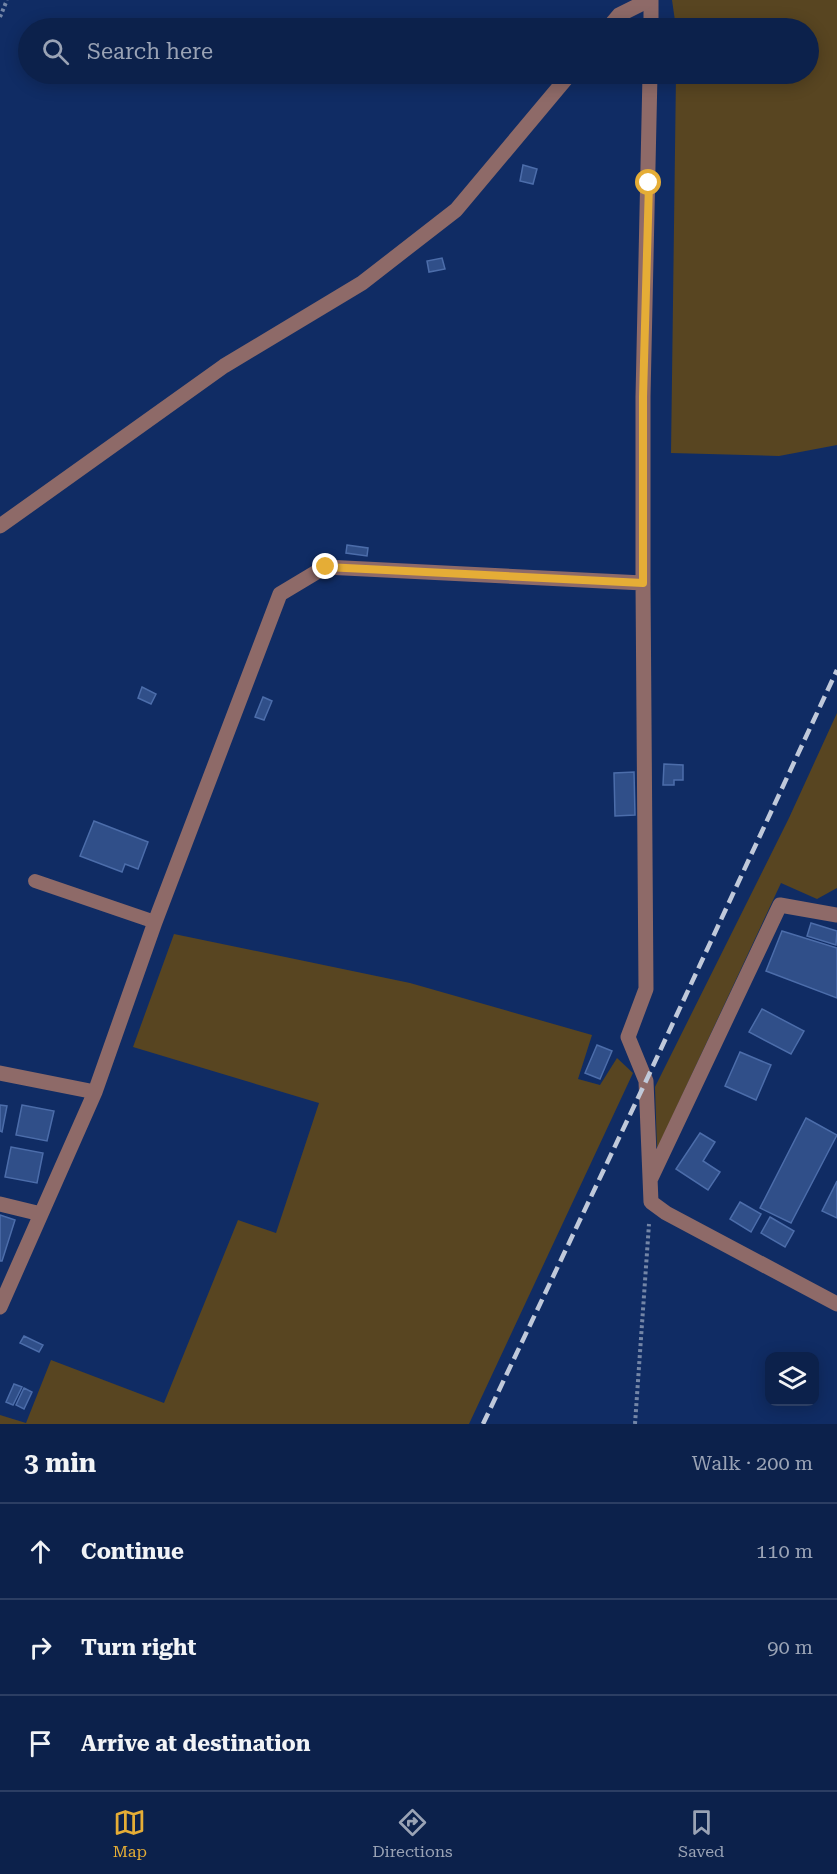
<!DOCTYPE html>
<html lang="en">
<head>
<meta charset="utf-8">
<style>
	:root { --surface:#0c214b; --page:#152952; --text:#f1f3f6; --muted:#9aa3b5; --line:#2c3e63; --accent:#e5ad36 }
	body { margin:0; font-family:"Roboto Serif",serif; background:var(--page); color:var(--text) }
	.controls { position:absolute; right:18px; bottom:18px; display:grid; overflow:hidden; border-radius:12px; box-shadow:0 3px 15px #0003 }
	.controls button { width:54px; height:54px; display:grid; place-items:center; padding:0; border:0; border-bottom:2px solid var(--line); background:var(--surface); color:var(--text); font:30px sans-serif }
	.stop { position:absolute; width:18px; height:18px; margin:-14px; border:4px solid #e5ad36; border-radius:50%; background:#fff }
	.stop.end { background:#e5ad36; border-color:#fff; box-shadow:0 2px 6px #0008 }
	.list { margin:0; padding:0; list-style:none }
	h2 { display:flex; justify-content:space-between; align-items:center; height:78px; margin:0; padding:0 24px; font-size:26px }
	h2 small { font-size:20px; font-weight:400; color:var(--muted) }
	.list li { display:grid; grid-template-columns:39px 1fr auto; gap:18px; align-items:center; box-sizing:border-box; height:96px; padding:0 24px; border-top:2px solid var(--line) }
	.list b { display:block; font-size:22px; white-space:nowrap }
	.list em { font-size:20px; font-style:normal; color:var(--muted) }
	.icon { flex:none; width:33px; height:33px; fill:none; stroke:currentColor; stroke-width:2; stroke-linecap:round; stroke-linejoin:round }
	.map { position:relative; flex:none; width:837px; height:1424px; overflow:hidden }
	.search { position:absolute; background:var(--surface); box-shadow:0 3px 15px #0003; left:18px; right:18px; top:18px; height:66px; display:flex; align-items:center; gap:15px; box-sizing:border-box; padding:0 21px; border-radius:33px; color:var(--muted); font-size:22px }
	.sheet { height:366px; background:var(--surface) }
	nav { display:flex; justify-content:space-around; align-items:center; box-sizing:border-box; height:84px; border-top:2px solid var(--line); background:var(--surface); font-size:16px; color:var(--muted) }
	nav a { display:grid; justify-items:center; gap:3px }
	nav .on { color:var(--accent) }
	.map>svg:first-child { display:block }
	.green { fill:#584521 }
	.building { fill:#304f89; stroke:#4c6daa; stroke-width:1.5 }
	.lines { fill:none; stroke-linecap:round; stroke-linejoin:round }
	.path { stroke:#7486a7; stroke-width:4; stroke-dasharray:3 3; stroke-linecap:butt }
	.service { stroke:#8e6a68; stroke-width:14 }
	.minor { stroke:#8e6a68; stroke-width:15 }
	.tertiary { stroke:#8e6a68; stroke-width:15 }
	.rail { stroke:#c0c9da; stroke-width:4.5; stroke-dasharray:12 6; stroke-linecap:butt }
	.route { stroke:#e5ad36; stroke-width:8 }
</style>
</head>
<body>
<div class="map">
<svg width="837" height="1424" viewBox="0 0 837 1424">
	<rect width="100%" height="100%" fill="#102c64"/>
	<path class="green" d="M672,0H837V445L779,456L671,453L676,74H808V28H676Z
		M837,713V888L817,899L781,883L657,1149L655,1087L789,818Z
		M174,934L410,983L592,1035L578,1079L600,1085L617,1058L633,1073L469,1424H0V1415L26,1423L51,1360L164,1403L238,1220L276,1233L319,1103L133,1047Z"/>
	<path class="building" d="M523,165L537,169L533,184L520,181Z
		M442,258L445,269L429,272L427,261Z
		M347,545L368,548L367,556L346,553Z
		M142,687L156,694L151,704L138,698Z
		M263,697L272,701L264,720L255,717Z
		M664,764L683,765V780H674V785H663Z
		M634,772L635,815L615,816L614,773Z
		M94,821L148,842L138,869L125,864L122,872L80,856Z
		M811,923L837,931L836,945L807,936Z
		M782,931L837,948V998L766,971Z
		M762,1009L804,1031L791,1054L749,1032Z
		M597,1045L612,1051L600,1079L585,1073Z
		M740,1052L771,1065L756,1100L725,1086Z
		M0,1105L7,1106L2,1132L0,1131Z
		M22,1105L54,1111L47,1141L16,1135Z
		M806,1118L837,1135L791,1223L760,1208Z
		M700,1133L715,1142L703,1161L720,1172L708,1190L676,1169Z
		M11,1147L43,1153L37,1183L5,1177Z
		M837,1181V1218L822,1211Z
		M740,1202L761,1214L751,1232L730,1219Z
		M0,1215L15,1220L2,1261H0Z
		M770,1217L794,1231L785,1247L761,1233Z
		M24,1336L43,1345L39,1352L20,1343Z
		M14,1384L22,1387L13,1405L6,1402Z
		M24,1388L32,1392L24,1409L16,1405Z"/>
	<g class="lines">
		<path class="path" d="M0,17L7,0
			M635,1424L649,1224"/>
		<path class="service" d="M35,881L155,922"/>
		<path class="minor" d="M651,28V0
			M643,583V397L650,74
			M0,1073L95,1092L0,1307
			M95,1092L155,922L280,594L325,567L643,583L646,989L628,1037L646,1081L651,1202L666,1213L837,1304
			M651,1178L780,905L837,915
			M0,1204L41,1214"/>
		<path class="tertiary" d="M608,28L619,15L649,0
			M0,526L224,366L362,283L456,210L570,74"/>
		<path class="rail" d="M483,1424L646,1081L837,670"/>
	</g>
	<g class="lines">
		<path class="route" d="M326,567L643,583V397L649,183"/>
	</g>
</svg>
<div class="controls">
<button><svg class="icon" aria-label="layers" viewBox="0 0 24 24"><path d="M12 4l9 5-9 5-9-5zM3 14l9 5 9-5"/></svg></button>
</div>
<div class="stop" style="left:649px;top:183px"></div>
<div class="stop end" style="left:326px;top:567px"></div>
<div class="search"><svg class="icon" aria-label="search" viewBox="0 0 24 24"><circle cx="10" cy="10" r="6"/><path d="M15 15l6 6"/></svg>Search here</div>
</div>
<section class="sheet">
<h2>3 min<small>Walk · 200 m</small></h2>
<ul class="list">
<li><svg class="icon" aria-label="ahead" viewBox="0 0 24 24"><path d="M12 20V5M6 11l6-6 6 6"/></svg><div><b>Continue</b></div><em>110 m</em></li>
<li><svg class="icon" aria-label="right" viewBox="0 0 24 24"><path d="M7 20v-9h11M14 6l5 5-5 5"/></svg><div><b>Turn right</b></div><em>90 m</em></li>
<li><svg class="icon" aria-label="arrive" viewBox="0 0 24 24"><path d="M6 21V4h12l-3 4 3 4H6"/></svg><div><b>Arrive at destination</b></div></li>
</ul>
</section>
<nav>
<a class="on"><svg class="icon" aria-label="map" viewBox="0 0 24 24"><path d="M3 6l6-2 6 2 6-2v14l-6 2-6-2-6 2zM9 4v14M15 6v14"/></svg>Map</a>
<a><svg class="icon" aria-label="directions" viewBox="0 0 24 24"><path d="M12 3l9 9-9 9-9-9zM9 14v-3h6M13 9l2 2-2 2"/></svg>Directions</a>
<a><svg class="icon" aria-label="saved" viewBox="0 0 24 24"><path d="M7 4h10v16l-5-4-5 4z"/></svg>Saved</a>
</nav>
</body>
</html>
